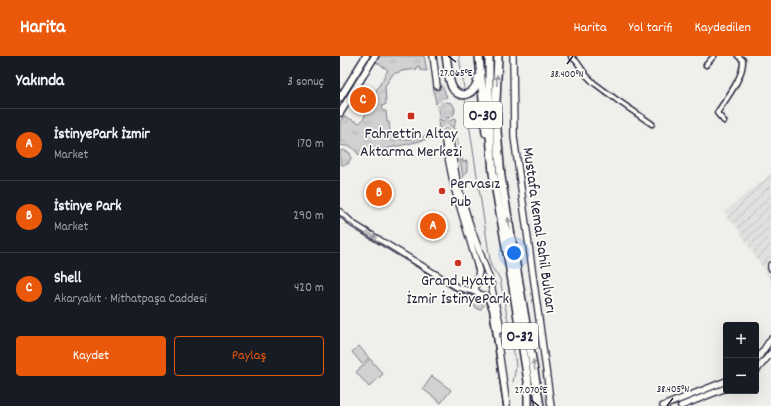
<!DOCTYPE html>
<html lang="tr">
<head>
<meta charset="utf-8">
<style>
	:root { --surface:#171b24; --page:#242831; --text:#f1f3f6; --muted:#9ea1a6; --line:#363941; --accent:#ea580c }
	body { margin:0; font-family:Dekko,sans-serif; background:var(--page); color:var(--text) }
	.controls { position:absolute; right:12px; bottom:12px; display:grid; overflow:hidden; border-radius:4px; box-shadow:0 4px 16px #0002 }
	.controls button { width:36px; height:36px; display:grid; place-items:center; padding:0; border:0; border-bottom:1px solid var(--line); background:var(--surface); color:var(--text); font:20px sans-serif }
	.you { position:absolute; left:174px; top:197px; width:14px; height:14px; margin:-10px; border:3px solid #fff; border-radius:50%; background:#1a73e8; box-shadow:0 0 0 6px #1a73e833 }
	.badge { display:grid; place-items:center; width:26px; height:26px; border-radius:50%; background:var(--accent); color:#fff; font-size:13px; font-weight:700 }
	.pin { position:absolute; translate:-50% -50%; border:2px solid #fff; box-shadow:0 1px 4px #0006 }
	.list { margin:0; padding:0; list-style:none }
	h2 { display:flex; justify-content:space-between; align-items:center; height:52px; margin:0; padding:0 16px; font-size:17px }
	h2 small { font-size:13px; font-weight:400; color:var(--muted) }
	.list li { display:grid; grid-template-columns:26px 1fr auto; gap:12px; align-items:center; box-sizing:border-box; height:72px; padding:0 16px; border-top:1px solid var(--line) }
	.list b { display:block; font-size:15px; white-space:nowrap }
	.list p { margin:0; font-size:13px; white-space:nowrap; color:var(--muted) }
	.list em { font-size:13px; font-style:normal; color:var(--muted) }
	.actions { display:flex; gap:8px; padding:12px 16px }
	.actions a { flex:1; padding:9px 0; border:1px solid var(--accent); border-radius:4px; text-align:center; font-size:14px; color:var(--accent) }
	.actions .main { background:var(--accent); color:#fff }
	.map { position:relative; flex:none; width:431px; height:350px; overflow:hidden }
	header { display:flex; align-items:center; gap:24px; box-sizing:border-box; height:56px; padding:0 20px; background:var(--accent); color:#fff }
	header strong { font-size:19px }
	nav { display:flex; gap:22px; margin-inline-start:auto; font-size:14px }
	main { display:flex }
	aside { flex:1; background:var(--surface) }
	.map>svg:first-child { display:block }
	.industrial { fill:url(#industrial-furrows) }
	.grass { fill:url(#grass-tufts); stroke:#7a7a86 }
	.pitch { fill:#d2d1d1; stroke:#7a7a86 }
	.lines { fill:none; stroke-linecap:round; stroke-linejoin:round }
	.stream { stroke:#737381; stroke-width:1 }
	.secondary-tunnel { stroke:#c7c6c9; stroke-width:5.5; stroke-dasharray:5.5 3; stroke-linecap:butt }
	.street-casing { stroke:#22223b; stroke-width:7 }
	.secondary-casing { stroke:#22223b; stroke-width:8 }
	.primary-casing { stroke:#22223b; stroke-width:9 }
	.highway-casing { stroke:#22223b; stroke-width:10 }
	.street { stroke:#fdfcf7; stroke-width:4 }
	.secondary { stroke:#fdfcf7; stroke-width:5.5 }
	.primary { stroke:#fdfcf7; stroke-width:6 }
	.highway { stroke:#fdfcf7; stroke-width:7 }
	.tram { stroke:#22223b; stroke-width:1 }
	.oneway { fill:#9a9aa2 }
	.ticks { fill:none; stroke:#22223b; stroke-width:1.5 }
	.poi-dot { fill:#c8321e; stroke:#fdfcf7; stroke-width:1.5 }
	.labels { text-anchor:middle; stroke-width:3.5; stroke-linejoin:round; paint-order:stroke }
	.shield { fill:#fdfcf7; stroke:#646373; stroke-width:1 }
	.shield-label { font-size:15px; font-weight:bold; fill:#22223b }
	.poi-label { font-size:16px; fill:#22223b; stroke:#fdfcf7 }
	.street-label { font-size:16px; fill:#22223b; stroke:#fdfcf7 }
	.ticks-label { font-size:10px; text-anchor:middle; fill:#22223b; stroke:#fdfcf7; stroke-width:3.5; stroke-linejoin:round; paint-order:stroke }
</style>
</head>
<body>
<header>
<strong>Harita</strong>
<nav><a>Harita</a><a>Yol tarifi</a><a>Kaydedilen</a></nav>
</header>
<main>
<aside>
<h2>Yakında<small>3 sonuç</small></h2>
<ul class="list">
<li><span class="badge">A</span><div><b>İstinyePark İzmir</b><p>Market</p></div><em>170 m</em></li>
<li><span class="badge">B</span><div><b>İstinye Park</b><p>Market</p></div><em>290 m</em></li>
<li><span class="badge">C</span><div><b>Shell</b><p>Akaryakıt · Mithatpaşa Caddesi</p></div><em>420 m</em></li>
</ul>
<div class="actions"><a class="main">Kaydet</a><a>Paylaş</a></div>
</aside>
<div class="map">
<svg width="431" height="350" viewBox="0 0 431 350">
	<defs>
		<pattern id="industrial-furrows" width="10" height="10" patternUnits="userSpaceOnUse"><rect width="10" height="10" fill="#e0e0df"/><path d="M-1 1l2-2M0 10L10 0M9 11l2-2" fill="none" stroke="#c0c0c0"/></pattern>
		<pattern id="grass-tufts" width="24" height="20" patternUnits="userSpaceOnUse"><rect width="24" height="20" fill="#d2d1d1"/><path d="M3 7l-1-3M5 7V3M7 7l1-3M15 17l-1-3M17 17v-4M19 17l1-3" fill="none" stroke="#b4b3b4"/></pattern>
	</defs>
	<rect width="100%" height="100%" fill="#f0efec"/>
	<filter id="ink" filterUnits="userSpaceOnUse"><feTurbulence type="fractalNoise" baseFrequency=".025" numOctaves="2"/><feDisplacementMap in="SourceGraphic" scale="8" xChannelSelector="R" yChannelSelector="G"/><feConvolveMatrix kernelMatrix="1 2 1 2 8 2 1 2 1" color-interpolation-filters="sRGB"/></filter>
	<g filter="url(#ink)">
		<path class="industrial" d="M431,118V225L395,168L385,161L388,159L384,156Z"/>
		<path class="grass" d="M40,0H84L87,15L80,14L79,10L76,11L77,13L62,15L53,18L45,30L46,48L42,50L43,55H46L47,66H49C50,70 49,76 51,79C58,89 87,80 95,76L96,80C71,89 44,92 19,99L12,91L0,89V66L3,61H6L19,67C24,64 26,59 25,54L48,14L36,6Z
			M102,29L107,41L100,43L96,48L93,31Z
			M99 54a8 8 0 1 1 16 0a8 8 0 1 1-16 0Z
			M116,62L114,73L109,68C104,67 101,69 99,74L98,63L108,66Z
			M106,72L112,75L115,101L102,81V75Z
			M117,83L123,106L127,105V114L123,122Z
			M3,94L10,97L11,102L8,108L3,109L0,108V95Z
			M113,236C124,239 137,239 144,249L140,254Z
			M190,306L193,318L196,350H192Z
			M386,328V330L336,350H328Z"/>
		<path class="pitch" d="M19,290L29,302L22,308L12,296Z
			M30,303L43,318L29,331L16,316Z
			M92,320L111,334L101,347L83,333Z"/>
		<g class="lines">
			<path class="stream" d="M119,0L124,32
				M125,42L151,210L160,223L175,302L176,311L173,326"/>
			<path class="secondary-tunnel" d="M100,29L109,80
				M97,32L104,81"/>
			<g class="street-casing">
				<path id="street" d="M231,0L237,6L246,19L254,27L277,44L312,68
					M366,9L374,0
					M384,65L377,57C386,43 404,21 403,4L398,0"/>
			</g>
			<g class="secondary-casing">
				<path id="secondary" d="M93,0L97,30
					M173,0L174,81L211,350
					M109,80L118,131L130,169L151,227C153,243 159,258 161,274
					M104,81L114,131L139,215L135,234L138,237L148,242L153,254L167,350
					M0,156L13,168L118,232L138,237
					M431,209V212
					M416,305L431,283
					M416,315L431,297
					M323,350L386,325
					M341,350L386,332"/>
			</g>
			<g class="primary-casing">
				<path id="primary" d="M0,42L26,0
					M0,57L35,0"/>
			</g>
			<g class="highway-casing">
				<path id="highway" d="M106,0C108,9 108,23 112,31C120,46 137,37 138,22
					M139,0L146,77
					M149,0V66L153,117L172,225L188,325V350
					M158,0L156,45L157,75L161,121L200,350"/>
			</g>
			<use href="#street" class="street"/>
			<use href="#secondary" class="secondary"/>
			<use href="#primary" class="primary"/>
			<use href="#highway" class="highway"/>
			<path class="tram" d="M0,159L13,170L116,234C131,238 142,238 149,253L163,350"/>
		</g>
		<defs><path id="oneway-solid" d="M-6-.8H1V-3.2L6.5 0L1 3.2V.8H-6Z"/></defs>
		<g class="oneway">
			<use href="#oneway-solid" transform="translate(157 24) rotate(-88)"/>
			<use href="#oneway-solid" transform="translate(169 167) rotate(-100)"/>
			<use href="#oneway-solid" transform="translate(32 179) rotate(31)"/>
			<use href="#oneway-solid" transform="translate(194 309) rotate(-100)"/>
		</g>
	</g>
	<path class="ticks" d="M108,0L116,6M227,8L233,0M191,344L199,350M327,350L333,342"/>
	<g class="poi-dot">
		<rect x="67" y="56" width="8" height="8" rx="2"/>
		<circle cx="102" cy="135" r="4"/>
		<circle cx="118" cy="207" r="4"/>
	</g>
	<g class="labels">
		<g class="shield">
			<rect x="124" y="46" width="38" height="26" rx="3"/>
			<rect x="162" y="267" width="36" height="26" rx="3"/>
		</g>
		<g class="shield-label">
			<text x="143" y="64">O-30</text>
			<text x="180" y="285">O-32</text>
		</g>
		<g class="poi-label">
			<text x="71" y="82">Fahrettin Altay<tspan x="71" dy="18">Aktarma Merkezi</tspan></text>
			<text x="110" y="132" text-anchor="start">Pervasız<tspan x="110" dy="18">Pub</tspan></text>
			<text x="118" y="229">Grand Hyatt<tspan x="118" dy="18">İzmir İstinyePark</tspan></text>
		</g>
		<g class="street-label">
			<text transform="translate(201 174) rotate(82)" y="6">Mustafa Kemal Sahil Bulvarı</text>
		</g>
	</g>
	<g class="ticks-label">
		<text x="116" y="20">27.065°E</text>
		<text x="227" y="21">38.400°N</text>
		<text x="333" y="336">38.405°N</text>
		<text x="191" y="337">27.070°E</text>
	</g>
</svg>
<div class="controls">
<button>+</button>
<button>−</button>
</div>
<div class="you"></div>
<div class="pin badge" style="left:93px;top:170px">A</div>
<div class="pin badge" style="left:39px;top:137px">B</div>
<div class="pin badge" style="left:23px;top:44px">C</div>
</div>
</main>
</body>
</html>
